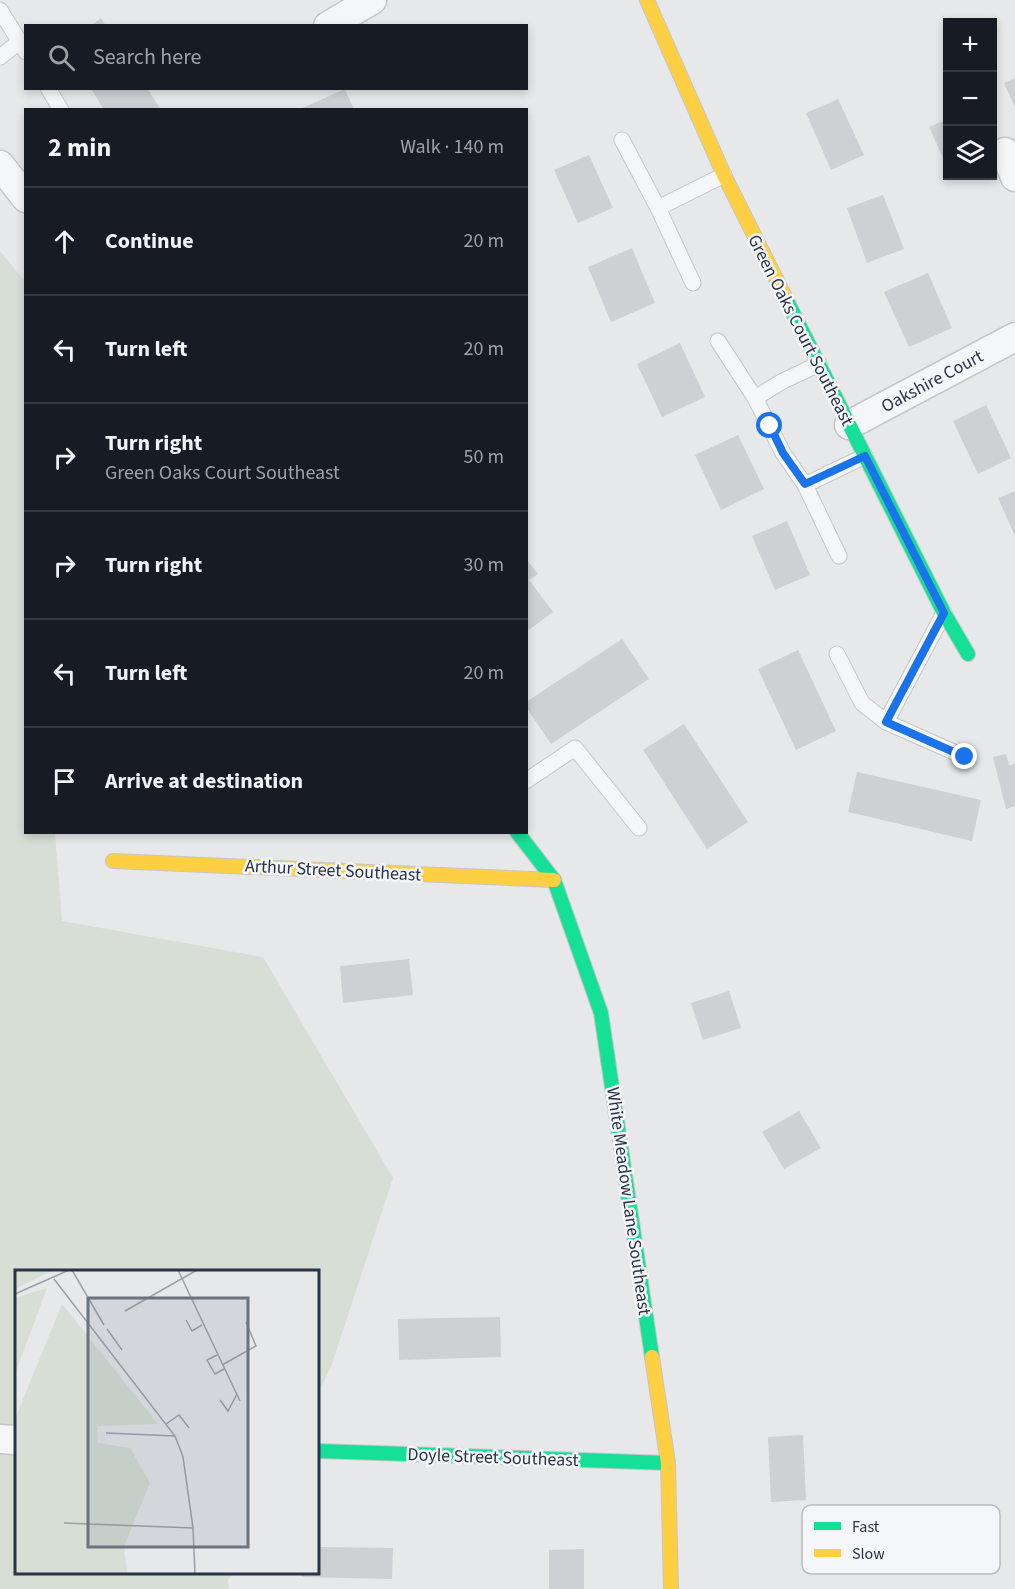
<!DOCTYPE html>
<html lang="en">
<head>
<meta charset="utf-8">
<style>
	:root { --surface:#171b24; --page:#20242c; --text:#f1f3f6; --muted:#9ea1a6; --line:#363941 }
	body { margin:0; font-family:"Source Sans 3",sans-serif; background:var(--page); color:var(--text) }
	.controls { position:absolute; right:18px; top:18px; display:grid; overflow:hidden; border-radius:0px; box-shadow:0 3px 9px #0003 }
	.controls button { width:54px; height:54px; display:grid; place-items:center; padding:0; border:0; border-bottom:2px solid var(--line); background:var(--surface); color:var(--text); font:30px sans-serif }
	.stop { position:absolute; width:18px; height:18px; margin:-14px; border:4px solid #1a73e8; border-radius:50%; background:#fff }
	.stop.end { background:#1a73e8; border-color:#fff; box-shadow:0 2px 6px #0008 }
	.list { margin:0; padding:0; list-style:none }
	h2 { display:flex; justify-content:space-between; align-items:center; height:78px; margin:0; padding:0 24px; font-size:26px }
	h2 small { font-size:20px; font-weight:400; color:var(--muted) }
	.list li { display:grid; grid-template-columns:39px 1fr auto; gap:18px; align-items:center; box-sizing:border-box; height:108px; padding:0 24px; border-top:2px solid var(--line) }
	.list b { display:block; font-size:22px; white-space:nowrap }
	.list p { margin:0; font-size:20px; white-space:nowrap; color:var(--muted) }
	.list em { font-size:20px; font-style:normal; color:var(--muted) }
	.icon { flex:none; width:33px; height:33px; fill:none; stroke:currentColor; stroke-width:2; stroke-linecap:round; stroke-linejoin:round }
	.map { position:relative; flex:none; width:1015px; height:1589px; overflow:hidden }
	.search { position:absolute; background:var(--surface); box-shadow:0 3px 9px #0003; left:24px; top:24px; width:504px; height:66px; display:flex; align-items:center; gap:15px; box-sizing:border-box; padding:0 21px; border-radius:0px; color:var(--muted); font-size:22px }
	.panel { position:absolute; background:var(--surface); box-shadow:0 3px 9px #0003; left:24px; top:108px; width:504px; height:726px; border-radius:0px }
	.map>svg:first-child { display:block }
	.green { fill:#d6ded6 }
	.building { fill:#ced0d3 }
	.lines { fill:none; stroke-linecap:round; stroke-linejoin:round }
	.lane-casing { stroke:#c4c6c8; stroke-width:17 }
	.street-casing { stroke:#c4c6c8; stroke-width:31 }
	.fast-casing { stroke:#c4c6c8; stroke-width:16 }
	.slow-casing { stroke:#c4c6c8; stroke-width:16 }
	.lane { stroke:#f5f6f7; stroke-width:15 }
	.street { stroke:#f5f6f7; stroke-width:28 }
	.fast { stroke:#16e098; stroke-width:14 }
	.slow { stroke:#ffcf43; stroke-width:14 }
	.route { stroke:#1a73e8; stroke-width:8 }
	.labels { text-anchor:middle; stroke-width:5; stroke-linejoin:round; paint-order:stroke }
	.street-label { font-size:18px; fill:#2b3445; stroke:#f4f6f9 }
	.inset-road { fill:none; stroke:#9ba0a8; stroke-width:1.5 }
	.view { fill:#6c737f; fill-opacity:0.15; stroke:#6c737f; stroke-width:3 }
	.inset-edge { fill:none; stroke:#2b3445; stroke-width:3 }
	.key { fill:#f4f6f9; stroke:#b8bcc3; stroke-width:1.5 }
	.key-label { font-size:16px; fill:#2b3445 }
</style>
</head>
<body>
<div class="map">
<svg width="1015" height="1589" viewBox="0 0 1015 1589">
	<rect width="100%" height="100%" fill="#e6e8ea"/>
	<path class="green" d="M0,251L26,283V832L55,833L62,921L263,957L393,1178L332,1364L318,1394V1271H16V1572L232,1573L228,1581L229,1589H0Z"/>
	<path class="building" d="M101,18L106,26H90Z
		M1015,78V107L1004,83Z
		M91,88H147L161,110H104Z
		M345,89L354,110H298Z
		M838,99L864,155L831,170L806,113Z
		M948,119V159L944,160L929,127Z
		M589,155L613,208L578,223L554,170Z
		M883,195L904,249L867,263L847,208Z
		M632,248L655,303L611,322L588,267Z
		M928,273L952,328L909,347L884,292Z
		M680,343L705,397L662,417L637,364Z
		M986,405L1011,458L978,474L953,421Z
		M738,435L764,489L721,510L695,455Z
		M1015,491V536L998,498Z
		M787,521L810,575L775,590L752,536Z
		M526,559L538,574L529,580L553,612L526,632Z
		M622,639L649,679L551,744L526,707V702Z
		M798,650L836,731L796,750L758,669Z
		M684,724L748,822L707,849L643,750Z
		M1006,754L1009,765L1015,764V806L1006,809L993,757Z
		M857,772L981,800L972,841L848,812Z
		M409,959L413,995L343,1003L340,966Z
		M729,991L741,1028L703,1040L691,1003Z
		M799,1111L821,1148L784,1169L762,1132Z
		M500,1317L501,1357L399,1360L398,1319Z
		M803,1435L806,1500L771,1502L768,1437Z
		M318,1547L393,1548L392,1579L302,1577V1572H318Z
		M584,1549V1589H549V1550Z"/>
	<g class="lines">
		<g class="lane-casing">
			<path id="lane" d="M0,10L26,52
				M0,57L19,42
				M48,88L61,110
				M622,140L658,208L724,175
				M658,208L693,283
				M718,341L755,398
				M819,364L783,381L755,398L783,453L805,485L865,456
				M805,485L839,556
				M837,654L862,703L886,722L944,613
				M886,722L965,757
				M526,781L575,748L639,828"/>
		</g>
		<g class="street-casing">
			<path id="street" d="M328,26L372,0
				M1005,152L1015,177
				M0,165L26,198
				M849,425L1015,337
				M0,1439L16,1440"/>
		</g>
		<g class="fast-casing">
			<path id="fast" d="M786,299L944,613L968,654
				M517,832L554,880L601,1013L652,1357
				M318,1451L668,1463"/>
		</g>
		<g class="slow-casing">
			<path id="slow" d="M647,0L724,175L786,299
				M113,861L554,880
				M652,1357L668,1463L671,1589"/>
		</g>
		<use href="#lane" class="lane"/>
		<use href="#street" class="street"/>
		<use href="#fast" class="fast"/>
		<use href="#slow" class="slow"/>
	</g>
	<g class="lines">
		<path class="route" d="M770,426L783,453L805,484L865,456L944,613L886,722L965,757"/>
	</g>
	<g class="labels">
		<g class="street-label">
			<text transform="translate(801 330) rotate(63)" y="6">Green Oaks Court Southeast</text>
			<text transform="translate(932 381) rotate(-28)" y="6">Oakshire Court</text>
			<text transform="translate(333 870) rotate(3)" y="6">Arthur Street Southeast</text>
			<text transform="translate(629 1201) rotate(82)" y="6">White Meadow Lane Southeast</text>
			<text transform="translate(493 1457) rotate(2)" y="6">Doyle Street Southeast</text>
		</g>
	</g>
	<g transform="translate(15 1270)">
		<rect width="304" height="304" fill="#e6e8ea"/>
		<path d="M7,0H38L0,19V3ZM32,18L0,104V28ZM47,34L143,154L82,156L83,173L115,178L135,213L109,276L112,304H0V149Z" fill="#d6ded6"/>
		<path class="inset-road" d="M57,0L89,55M163,0L225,131M39,9L160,166L168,187L178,258L180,304M0,24L54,0M110,41L182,0M171,50L177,61L187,55M92,59L107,80M202,85L192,90L200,104L209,99M207,95L241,76L231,52M205,130L213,141L222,124M151,154L164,145L174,158M91,163L160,166M49,253L178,258"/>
		<path class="view" d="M73,28H233V277H73Z"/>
		<rect width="304" height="304" class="inset-edge"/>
	</g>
	<rect x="802" y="1505" width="198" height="69" rx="9" class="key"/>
	<rect x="814" y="1522" width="27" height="8" fill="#16e098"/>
	<rect x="814" y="1549" width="27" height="8" fill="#ffcf43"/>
	<g class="key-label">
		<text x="852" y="1532">Fast</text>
		<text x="852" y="1559">Slow</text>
	</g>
</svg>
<div class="controls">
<button>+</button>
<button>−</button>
<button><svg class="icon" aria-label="layers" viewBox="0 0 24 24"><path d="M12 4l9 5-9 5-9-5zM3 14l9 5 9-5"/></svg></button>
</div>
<div class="stop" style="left:770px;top:426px"></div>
<div class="stop end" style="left:965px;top:757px"></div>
<div class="search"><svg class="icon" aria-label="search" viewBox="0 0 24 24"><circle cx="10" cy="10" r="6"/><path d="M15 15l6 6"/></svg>Search here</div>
<section class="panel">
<h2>2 min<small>Walk · 140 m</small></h2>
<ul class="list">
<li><svg class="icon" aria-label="ahead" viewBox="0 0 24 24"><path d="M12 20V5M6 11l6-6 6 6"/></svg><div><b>Continue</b></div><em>20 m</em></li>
<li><svg class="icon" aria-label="left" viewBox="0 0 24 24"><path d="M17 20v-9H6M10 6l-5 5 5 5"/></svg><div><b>Turn left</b></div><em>20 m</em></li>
<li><svg class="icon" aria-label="right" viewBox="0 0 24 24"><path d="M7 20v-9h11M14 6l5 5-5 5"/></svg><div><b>Turn right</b><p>Green Oaks Court Southeast</p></div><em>50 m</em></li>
<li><svg class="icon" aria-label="right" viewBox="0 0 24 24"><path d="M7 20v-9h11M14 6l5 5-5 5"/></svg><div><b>Turn right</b></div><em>30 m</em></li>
<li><svg class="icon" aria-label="left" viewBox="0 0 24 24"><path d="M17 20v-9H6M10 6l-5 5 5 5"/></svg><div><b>Turn left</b></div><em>20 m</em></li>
<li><svg class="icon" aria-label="arrive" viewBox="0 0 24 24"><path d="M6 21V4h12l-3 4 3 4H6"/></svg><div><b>Arrive at destination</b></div></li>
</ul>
</section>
</div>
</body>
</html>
